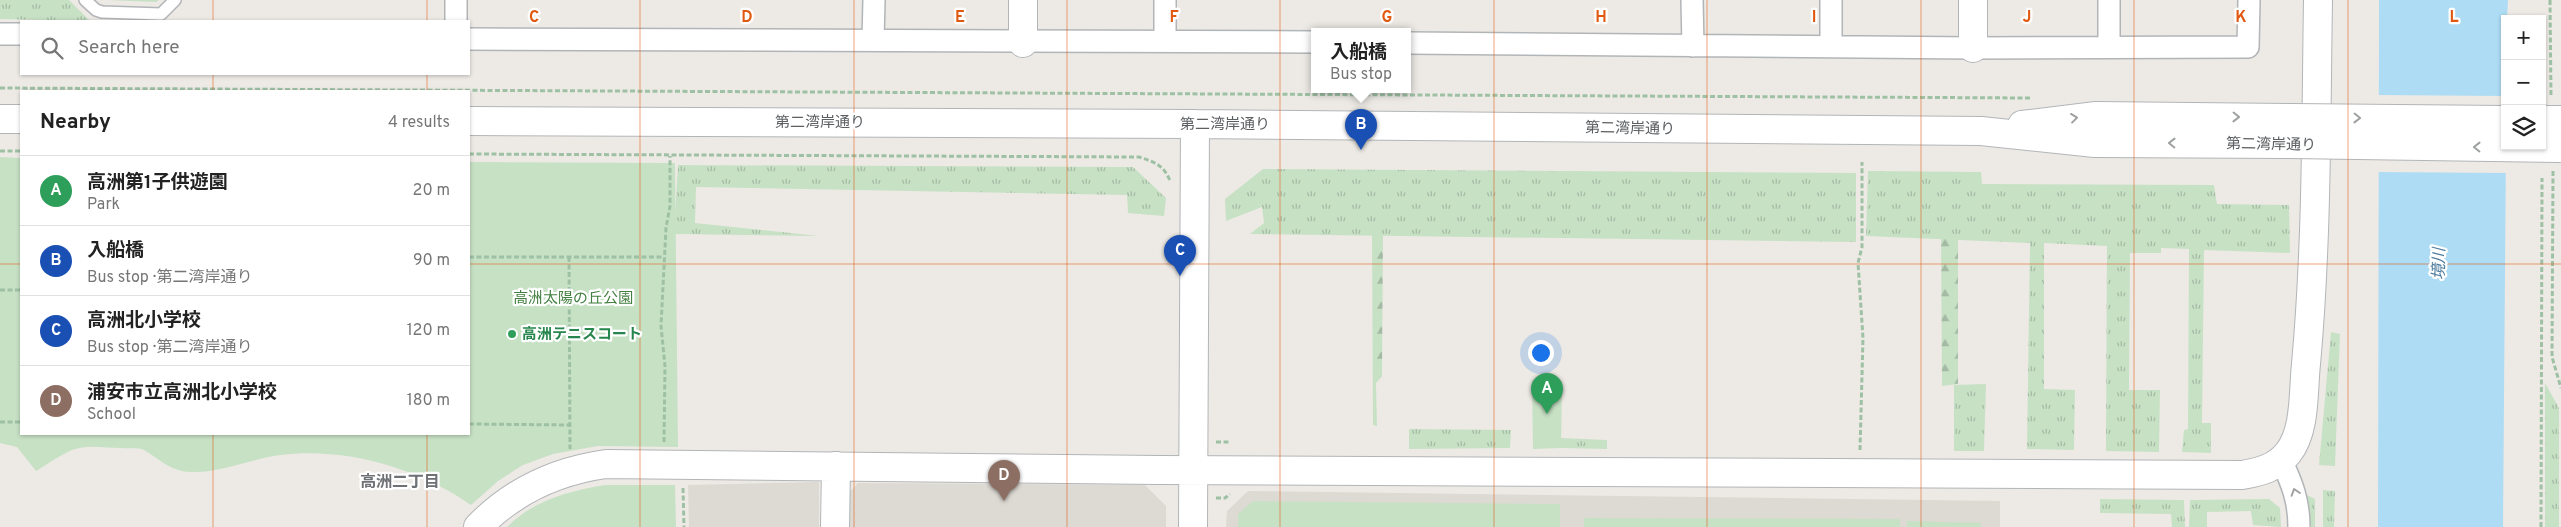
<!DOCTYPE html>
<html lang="en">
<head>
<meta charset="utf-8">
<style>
	:root { --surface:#fff; --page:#f2f2f2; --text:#222; --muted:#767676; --line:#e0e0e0; --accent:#7c3aed }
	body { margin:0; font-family:Overpass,"Noto Sans JP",sans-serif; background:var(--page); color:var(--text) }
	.controls { position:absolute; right:15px; top:15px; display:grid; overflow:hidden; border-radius:0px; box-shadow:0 1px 4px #0004 }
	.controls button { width:45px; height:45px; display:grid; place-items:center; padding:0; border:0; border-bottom:1px solid var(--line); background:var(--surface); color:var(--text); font:25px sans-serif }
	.you { position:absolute; left:1540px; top:352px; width:18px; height:18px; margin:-12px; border:4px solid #fff; border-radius:50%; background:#1a73e8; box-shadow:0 0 0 8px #1a73e833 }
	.badge { display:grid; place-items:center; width:32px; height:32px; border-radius:50%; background:var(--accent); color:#fff; font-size:16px; font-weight:700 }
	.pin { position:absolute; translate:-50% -41px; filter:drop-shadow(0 1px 2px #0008) }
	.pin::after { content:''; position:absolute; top:26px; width:18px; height:15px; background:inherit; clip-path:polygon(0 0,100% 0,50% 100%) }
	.popup { position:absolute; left:1311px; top:28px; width:100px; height:65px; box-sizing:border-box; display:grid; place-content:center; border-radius:0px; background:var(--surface); filter:drop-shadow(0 1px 4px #0005); font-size:16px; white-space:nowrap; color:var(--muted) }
	.popup b { font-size:19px; color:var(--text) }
	.popup::after { content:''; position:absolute; left:50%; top:100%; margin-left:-10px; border:10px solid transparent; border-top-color:var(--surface) }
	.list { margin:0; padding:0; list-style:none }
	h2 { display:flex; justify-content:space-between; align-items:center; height:65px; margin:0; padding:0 20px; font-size:21px }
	h2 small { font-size:16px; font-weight:400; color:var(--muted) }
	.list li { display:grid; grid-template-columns:32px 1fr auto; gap:15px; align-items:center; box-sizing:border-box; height:70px; padding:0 20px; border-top:1px solid var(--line) }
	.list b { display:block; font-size:19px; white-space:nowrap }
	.list p { margin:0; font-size:16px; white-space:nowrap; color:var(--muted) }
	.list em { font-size:16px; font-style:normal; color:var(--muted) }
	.icon { flex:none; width:28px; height:28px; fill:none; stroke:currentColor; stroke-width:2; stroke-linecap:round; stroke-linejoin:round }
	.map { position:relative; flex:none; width:2561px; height:527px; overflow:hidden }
	.search { position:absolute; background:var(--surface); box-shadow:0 1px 4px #0004; left:20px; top:20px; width:450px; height:55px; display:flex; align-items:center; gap:12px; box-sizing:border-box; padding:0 18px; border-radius:0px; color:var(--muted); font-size:19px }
	.panel { position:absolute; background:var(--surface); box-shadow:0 1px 4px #0004; left:20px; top:90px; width:450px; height:345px; border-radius:0px }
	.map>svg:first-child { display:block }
	.education { fill:#ddd9d3 }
	.grass { fill:url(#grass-tufts) }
	.forest { fill:url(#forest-firs) }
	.park { fill:#c7e1c5 }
	.water { fill:#aedcf4 }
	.pier { fill:#edeae5 }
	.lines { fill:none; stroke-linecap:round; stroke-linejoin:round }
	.service-casing { stroke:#b2b5b8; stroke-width:14 }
	.minor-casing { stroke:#b2b5b8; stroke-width:24 }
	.tertiary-casing { stroke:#b2b5b8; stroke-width:30 }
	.path { stroke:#9ec1a5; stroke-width:3; stroke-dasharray:5 2.5; stroke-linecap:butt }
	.service { stroke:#fff; stroke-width:11 }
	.minor { stroke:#fff; stroke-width:21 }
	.tertiary { stroke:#fff; stroke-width:28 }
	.tertiary-bridge-casing { stroke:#b2b5b8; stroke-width:30; stroke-linecap:butt }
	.tertiary-bridge { stroke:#fff; stroke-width:28 }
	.oneway { stroke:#9ea0a1 }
	.grid { fill:none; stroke:#e15910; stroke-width:1; stroke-opacity:0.55 }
	.leisure-dot { fill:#2e9e5b; stroke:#fff; stroke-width:2 }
	.labels { text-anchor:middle; stroke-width:4.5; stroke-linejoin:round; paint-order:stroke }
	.street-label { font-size:15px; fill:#5d6063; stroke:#fff }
	.park-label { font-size:15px; fill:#437f40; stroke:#fff }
	.leisure-label { font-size:15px; font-weight:bold; fill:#27864d; stroke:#fff; text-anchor:start }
	.water-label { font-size:16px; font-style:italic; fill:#4a7a9c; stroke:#fff }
	.neighbourhood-label { font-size:16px; font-weight:bold; fill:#6e7275; stroke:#fff }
	.grid-label { font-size:16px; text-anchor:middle; font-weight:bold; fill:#e15910; stroke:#fff; stroke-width:4.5; stroke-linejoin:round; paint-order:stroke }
</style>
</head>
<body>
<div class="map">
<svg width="2561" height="527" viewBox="0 0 2561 527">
	<defs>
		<pattern id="grass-tufts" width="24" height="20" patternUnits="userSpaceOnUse" patternTransform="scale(1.25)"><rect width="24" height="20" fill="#c7e1c5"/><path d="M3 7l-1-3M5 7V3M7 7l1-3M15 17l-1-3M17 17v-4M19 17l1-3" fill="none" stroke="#a5baa4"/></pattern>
		<pattern id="forest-firs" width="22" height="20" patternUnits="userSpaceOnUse" patternTransform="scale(1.25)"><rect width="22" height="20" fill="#c7e1c5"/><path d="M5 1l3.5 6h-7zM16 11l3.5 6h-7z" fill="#a5baa4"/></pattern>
	</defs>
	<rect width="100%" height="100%" fill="#edeae5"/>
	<path class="education" d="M819,482V527H689L688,485Z
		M858,483L1145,485L1166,506V527H847V495Z
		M1248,491L2000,501V527H1226L1227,511Z"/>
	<path class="grass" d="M0,0H69L90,21L0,19Z
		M108,0H159L156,2Z
		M678,165L1133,167L1166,198L1164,216L1128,213L1127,195L696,187L695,223L819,236L674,234Z
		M1263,169L1856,173V242L1250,234L1264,223L1262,207L1226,221L1225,199Z
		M1868,171L1981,172L1982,184L2214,185L2217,204L2289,205L2290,253L2204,250L2202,423H2211V453L2182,452L2184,430L2188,429L2189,249L2161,248V253H2130L2129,390H2160L2159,452L2106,451L2107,246L2044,243V389L2075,390L2074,450L2027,449L2030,243L1866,236Z
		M2331,332L2340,334L2335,466L2319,465Z
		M2545,383L2559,408V527H2545Z
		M1986,384L1984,451H1954V385Z
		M1409,429L1511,430L1510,448L1409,449Z
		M1561,438L1607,440V449L1561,448Z
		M2323,490L2335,491L2334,527H2323Z
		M2305,494L2315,499V527H2304Z
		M2100,499L2184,500L2185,527H2172L2171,514L2100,513Z
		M2269,499L2280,508L2281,527L2253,525L2251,511L2207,512V527H2189L2190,500Z"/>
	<path class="forest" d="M1372,235H1383L1382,376L1376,383L1377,426L1373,425Z
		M1941,239H1958V384L1942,386Z"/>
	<path class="park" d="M0,157L21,158V434H469V162L675,163L678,447L598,446L553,454L523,465L498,481L471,505C418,468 346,447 280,455C251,459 221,473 191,472C172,472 159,459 144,450C138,447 128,449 121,448C106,448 87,444 72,450C60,455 48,464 36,471L17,447L0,443Z
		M1532,380L1562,381L1561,448L1533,449Z
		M605,485H675L676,527H507C534,500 569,491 605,485Z
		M1253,501L1560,504V527H1238V514Z
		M1584,518L1900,519V527H1584Z
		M1907,521L1981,523V527H1907Z"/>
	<path class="water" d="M2379,0H2508L2507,19H2505L2506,146L2503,527H2378Z"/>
	<path class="pier" d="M2376,95L2505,96V146H2509V173L2376,172Z"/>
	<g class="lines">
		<g class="service-casing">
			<path id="service" d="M85,0L96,10L102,12L161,14L175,0"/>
		</g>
		<g class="minor-casing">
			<path id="minor" d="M1692,0L1693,46
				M456,21V0
				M0,34H21
				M469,39L1315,42
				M873,40L874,0
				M1165,40V0
				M1407,43L1973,48L2248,47L2249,0
				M1831,45V0
				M2109,47V0
				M2281,460C2292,483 2299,501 2299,527"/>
		</g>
		<g class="tertiary-casing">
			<path id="tertiary" d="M1023,43V0
				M1973,48V0
				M0,119H21
				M469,121L1195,124L1981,131L2095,143L2290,144
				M2022,125L2096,116L2291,118
				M478,527C513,491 556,471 606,464L1159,470L2242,475C2260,472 2276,468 2288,453C2306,431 2303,391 2306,364C2317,243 2316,122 2318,0
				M835,527L836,466
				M1193,527L1195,124"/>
		</g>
		<path class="path" d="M2550,0L2551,97
			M0,88L2032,98
			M0,151H21
			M469,154L1139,157C1154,162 1164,165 1170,181
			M2553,171L2552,357L2561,388
			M469,257H664
			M569,257L570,449
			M0,290H21
			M0,422H21
			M469,424L570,425
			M664,442L665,366L661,326L666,228L670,206V156
			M1216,442H1230
			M1860,450L1863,338L1858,263L1862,247V162
			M683,488L684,527
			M1216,498H1225L1230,494
			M2541,527L2542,178"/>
		<use href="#service" class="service"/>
		<use href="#minor" class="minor"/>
		<use href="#tertiary" class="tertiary"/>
		<g class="tertiary-bridge-casing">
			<path id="tertiary-bridge" d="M2291,118L2505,120
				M2542,120H2561
				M2290,144L2561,148"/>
		</g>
		<use href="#tertiary-bridge" class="tertiary-bridge"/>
	</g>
	<defs><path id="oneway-chevron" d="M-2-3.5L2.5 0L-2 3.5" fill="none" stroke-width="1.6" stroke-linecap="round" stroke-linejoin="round" transform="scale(1.25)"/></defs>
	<g class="oneway">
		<use href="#oneway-chevron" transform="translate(2236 117) rotate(1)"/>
		<use href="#oneway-chevron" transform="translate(2074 118) rotate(-7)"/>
		<use href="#oneway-chevron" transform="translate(2357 118) rotate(1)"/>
		<use href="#oneway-chevron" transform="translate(2172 143) rotate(-179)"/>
		<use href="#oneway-chevron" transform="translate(2477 147) rotate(-179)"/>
		<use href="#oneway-chevron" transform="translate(2295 492) rotate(-108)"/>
	</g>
	<path class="grid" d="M213,0V21M427,0V21M640,0V527M854,0V527M1067,0V527M1280,0V527M1494,0V527M1707,0V527M1921,0V527M2134,0V527M2348,0V527M213,74V91M427,74V91M0,264H21M469,264H2561M213,434V527M427,434V527"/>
	<circle class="leisure-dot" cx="512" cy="334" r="5"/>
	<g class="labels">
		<g class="street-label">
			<text x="820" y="127">第二湾岸通り</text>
			<text x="1225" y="129">第二湾岸通り</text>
			<text transform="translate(1630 128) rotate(1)" y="5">第二湾岸通り</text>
			<text transform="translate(2271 144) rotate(1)" y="5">第二湾岸通り</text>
		</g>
		<g class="park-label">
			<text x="573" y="303">高洲太陽の丘公園</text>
		</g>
		<g class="leisure-label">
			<text x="522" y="339">高洲テニスコート</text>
		</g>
		<g class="water-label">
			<text transform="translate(2438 264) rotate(-89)" y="6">境川</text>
		</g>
		<g class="neighbourhood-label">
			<text x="400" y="487">高洲二丁目</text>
		</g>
	</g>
	<g class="grid-label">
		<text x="534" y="22">C</text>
		<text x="747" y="22">D</text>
		<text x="960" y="22">E</text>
		<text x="1174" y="22">F</text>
		<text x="1387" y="22">G</text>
		<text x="1601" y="22">H</text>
		<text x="1814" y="22">I</text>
		<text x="2027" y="22">J</text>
		<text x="2241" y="22">K</text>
		<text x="2454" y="22">L</text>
	</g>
</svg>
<div class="controls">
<button>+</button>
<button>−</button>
<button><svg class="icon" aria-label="layers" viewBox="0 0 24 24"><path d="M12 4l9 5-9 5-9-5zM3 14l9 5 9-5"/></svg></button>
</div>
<div class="you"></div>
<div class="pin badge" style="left:1547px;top:414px;background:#2e9e5b">A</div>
<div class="pin badge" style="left:1361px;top:150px;background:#1a4fb4">B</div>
<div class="popup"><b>入船橋</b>Bus stop</div>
<div class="pin badge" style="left:1180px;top:276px;background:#1a4fb4">C</div>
<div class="pin badge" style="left:1004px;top:501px;background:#8d6e63">D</div>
<div class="search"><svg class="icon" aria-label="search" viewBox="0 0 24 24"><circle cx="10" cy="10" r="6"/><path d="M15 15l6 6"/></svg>Search here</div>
<section class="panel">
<h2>Nearby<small>4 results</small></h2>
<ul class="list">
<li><span class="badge" style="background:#2e9e5b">A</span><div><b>高洲第1子供遊園</b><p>Park</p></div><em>20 m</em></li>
<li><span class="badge" style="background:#1a4fb4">B</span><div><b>入船橋</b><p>Bus stop · 第二湾岸通り</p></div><em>90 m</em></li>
<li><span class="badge" style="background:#1a4fb4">C</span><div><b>高洲北小学校</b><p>Bus stop · 第二湾岸通り</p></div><em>120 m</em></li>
<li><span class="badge" style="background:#8d6e63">D</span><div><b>浦安市立高洲北小学校</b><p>School</p></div><em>180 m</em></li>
</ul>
</section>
</div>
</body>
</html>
